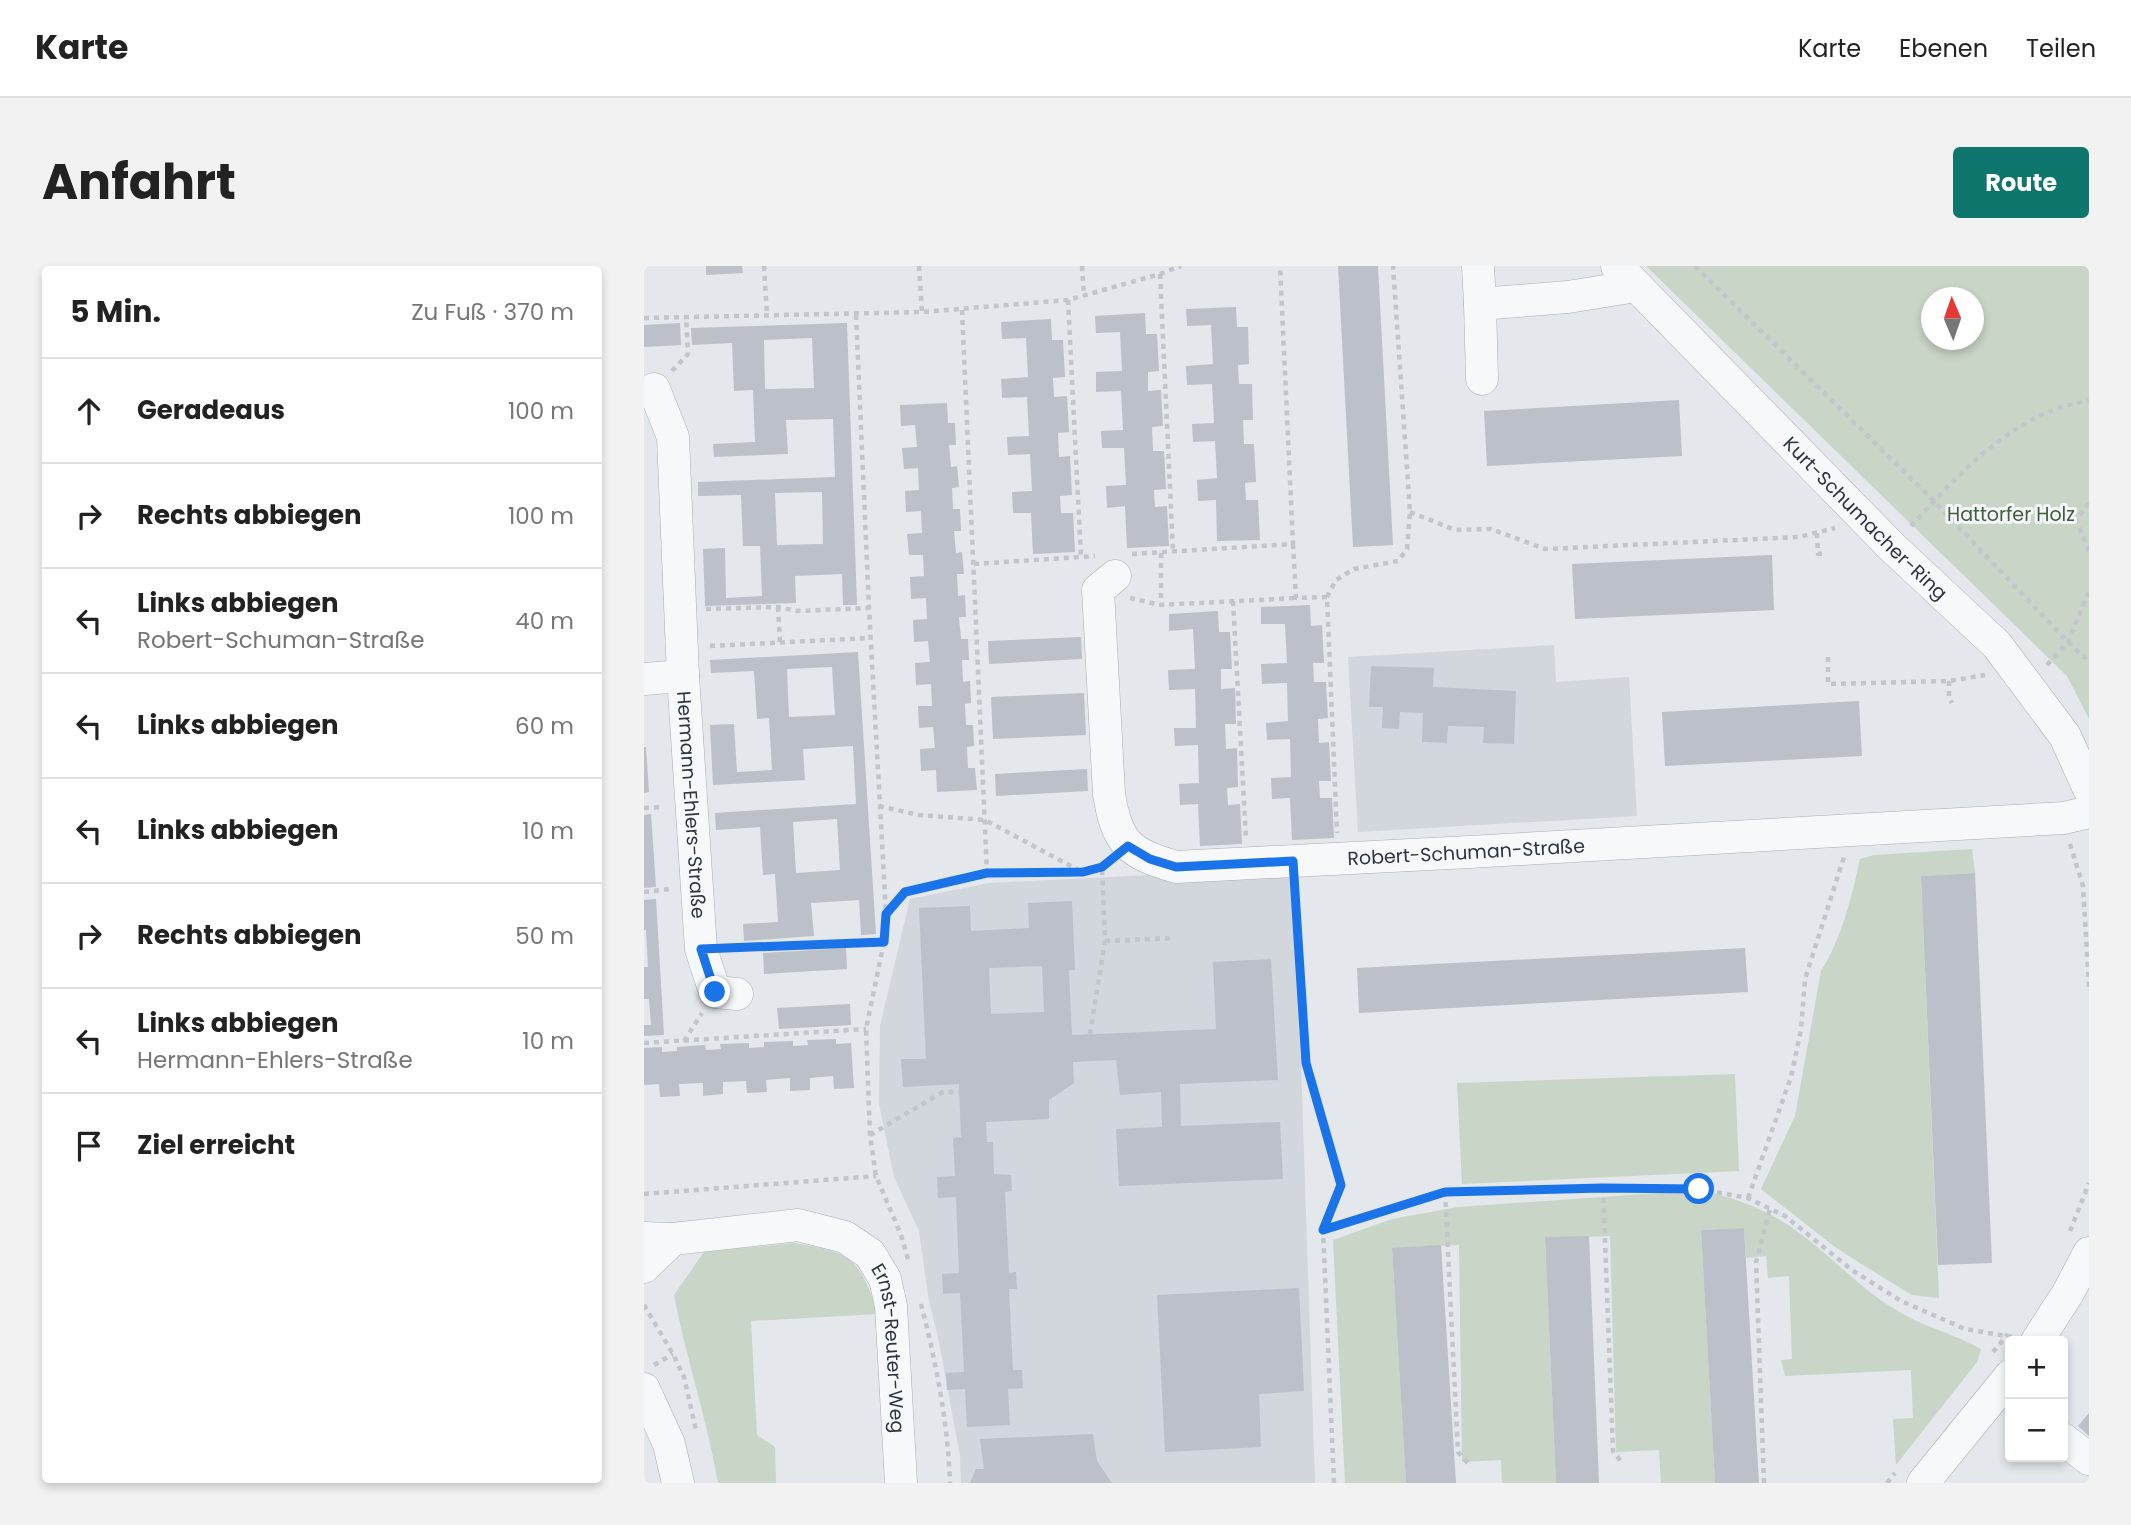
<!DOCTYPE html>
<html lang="de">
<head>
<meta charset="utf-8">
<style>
	:root { --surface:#fff; --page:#f2f2f2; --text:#222; --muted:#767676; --line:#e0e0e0; --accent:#0f766e }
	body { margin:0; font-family:Poppins,sans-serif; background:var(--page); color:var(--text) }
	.controls { position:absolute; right:21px; bottom:21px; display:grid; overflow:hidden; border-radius:7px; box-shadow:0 4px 10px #0003 }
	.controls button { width:63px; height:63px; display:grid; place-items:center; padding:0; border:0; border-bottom:2px solid var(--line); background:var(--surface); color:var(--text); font:35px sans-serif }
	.compass { position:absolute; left:1277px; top:21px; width:63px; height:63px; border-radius:50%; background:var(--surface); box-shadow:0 4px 10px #0003; rotate:358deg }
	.stop { position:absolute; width:21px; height:21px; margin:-16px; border:5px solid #1a73e8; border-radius:50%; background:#fff }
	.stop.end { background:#1a73e8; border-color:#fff; box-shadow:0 2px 7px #0008 }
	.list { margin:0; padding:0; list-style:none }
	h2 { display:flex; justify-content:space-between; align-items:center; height:91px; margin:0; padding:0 28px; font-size:30px }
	h2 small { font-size:23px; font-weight:400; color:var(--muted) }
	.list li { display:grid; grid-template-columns:46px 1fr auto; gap:21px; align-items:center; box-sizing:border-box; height:105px; padding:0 28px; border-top:2px solid var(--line) }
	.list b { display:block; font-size:26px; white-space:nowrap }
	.list p { margin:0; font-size:23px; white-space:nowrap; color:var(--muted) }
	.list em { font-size:23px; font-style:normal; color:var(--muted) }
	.icon { flex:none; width:38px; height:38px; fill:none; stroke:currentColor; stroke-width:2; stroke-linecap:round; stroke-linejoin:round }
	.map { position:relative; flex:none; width:1445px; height:1217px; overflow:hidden; border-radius:7px }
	header { display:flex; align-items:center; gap:42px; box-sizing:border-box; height:98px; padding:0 35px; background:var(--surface); border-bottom:2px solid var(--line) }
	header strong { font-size:33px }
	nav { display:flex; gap:38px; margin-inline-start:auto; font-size:24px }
	.intro { display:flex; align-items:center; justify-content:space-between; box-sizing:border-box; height:168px; padding:0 42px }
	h1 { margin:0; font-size:49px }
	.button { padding:18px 32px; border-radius:7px; background:var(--accent); color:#fff; font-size:24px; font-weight:700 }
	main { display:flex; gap:42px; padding:0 42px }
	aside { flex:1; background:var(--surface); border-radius:7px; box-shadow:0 4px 10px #0003 }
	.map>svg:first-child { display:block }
	.built { fill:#d2d6dd }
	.green { fill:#c9d5c6; fill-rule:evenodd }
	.building { fill:#bcc0c9; fill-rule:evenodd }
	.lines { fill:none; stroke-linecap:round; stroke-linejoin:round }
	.minor-casing { stroke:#a9aeb6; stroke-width:33 }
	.path { stroke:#c2c5cb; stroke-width:4.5; stroke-dasharray:5 5; stroke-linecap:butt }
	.minor { stroke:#f7f8fa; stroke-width:32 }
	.route { stroke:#1a73e8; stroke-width:9 }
	.labels { text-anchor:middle; stroke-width:6; stroke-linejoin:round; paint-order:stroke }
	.park-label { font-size:19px; fill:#405f3a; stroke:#f4f6f9 }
	.street-label { font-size:19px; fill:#2c3444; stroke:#f4f6f9 }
</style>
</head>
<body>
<header>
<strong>Karte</strong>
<nav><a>Karte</a><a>Ebenen</a><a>Teilen</a></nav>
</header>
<div class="intro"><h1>Anfahrt</h1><a class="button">Route</a></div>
<main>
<aside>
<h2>5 Min.<small>Zu Fuß · 370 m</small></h2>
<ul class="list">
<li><svg class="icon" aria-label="ahead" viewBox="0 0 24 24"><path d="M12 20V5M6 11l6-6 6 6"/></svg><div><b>Geradeaus</b></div><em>100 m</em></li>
<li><svg class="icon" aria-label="right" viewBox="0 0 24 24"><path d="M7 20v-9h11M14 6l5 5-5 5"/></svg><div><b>Rechts abbiegen</b></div><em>100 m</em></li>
<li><svg class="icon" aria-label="left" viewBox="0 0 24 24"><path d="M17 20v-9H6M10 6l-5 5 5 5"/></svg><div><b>Links abbiegen</b><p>Robert-Schuman-Straße</p></div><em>40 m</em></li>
<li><svg class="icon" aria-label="left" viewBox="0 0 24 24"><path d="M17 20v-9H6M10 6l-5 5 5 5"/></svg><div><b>Links abbiegen</b></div><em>60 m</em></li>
<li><svg class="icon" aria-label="left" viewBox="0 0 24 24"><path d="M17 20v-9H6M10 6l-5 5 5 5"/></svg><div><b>Links abbiegen</b></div><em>10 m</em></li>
<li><svg class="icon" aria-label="right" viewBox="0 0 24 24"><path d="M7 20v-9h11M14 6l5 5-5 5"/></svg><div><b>Rechts abbiegen</b></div><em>50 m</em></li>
<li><svg class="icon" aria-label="left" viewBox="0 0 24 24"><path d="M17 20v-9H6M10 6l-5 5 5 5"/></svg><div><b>Links abbiegen</b><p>Hermann-Ehlers-Straße</p></div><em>10 m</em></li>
<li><svg class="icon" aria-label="arrive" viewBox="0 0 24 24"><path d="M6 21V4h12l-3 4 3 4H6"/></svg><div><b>Ziel erreicht</b></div></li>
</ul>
</aside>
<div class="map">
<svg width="1445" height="1217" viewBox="0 0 1445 1217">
	<rect width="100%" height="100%" fill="#e4e7eb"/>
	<path class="built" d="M910,379L912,416L985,411L993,550L714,566L704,391Z
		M645,602L657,798L671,1217H317L316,1190L294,1071L285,1035L275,965L250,911L235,838L236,760L266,633L345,617Z"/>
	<path class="green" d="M1002,0H1445V453L1423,410ZM1288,32H1330V74H1288Z
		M1328,583L1331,607L1277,610L1295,1032L1268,1029L1227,1004L1191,981L1117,923L1151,850L1177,705C1198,673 1208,629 1216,593L1230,589Z
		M1091,808L1095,905L818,918L813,817Z
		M1057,924C1085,931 1111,939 1136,954C1180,980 1213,1023 1259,1048C1284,1062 1312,1069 1337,1083L1333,1096L1252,1199L1249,1153L1269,1152L1267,1104L1141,1110L1137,1094L1148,1093L1145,1010L1124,1012L1122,990L1102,992L1100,962L1057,964L1071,1217H1017L1015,1184L972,1186L966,970L901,972L912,1217H858L857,1194L818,1196L815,979L748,983L762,1217H701L689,974L748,953L814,941Z
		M151,977C209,987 215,992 234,1048L107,1055L113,1169L131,1181L132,1217H74C63,1153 42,1092 30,1029L60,986Z"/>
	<path class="building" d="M62,0H98L99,7L62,9Z
		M694,0H734L749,279L709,281Z
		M592,41L593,61H604L605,98L594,99L595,118H608L609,154H599L600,178H610L612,216L601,217L602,234H614L616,274L573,275L572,234L554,235L553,214L573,212L571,175L549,176L548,158L570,157L568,118L543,119L542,100L569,98L567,59L543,60L542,43Z
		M501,47L502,68H513L515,105L504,106V125L517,124L519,160L508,161L509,185H520L522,223L510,224L511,241L523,240L525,280L483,282L481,240L463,242L462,220L482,219L480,182H458L457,165L479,164L477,125L452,126V106L478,105L476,66L452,67L451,50Z
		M407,53L408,74H419L421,111L409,112L410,131L423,130L425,166L414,167L415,191L426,190L428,229L416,230L417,247H429L431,286L389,288L387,247H369L368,226L388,225L386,188L364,189L363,171L385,170L383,131L358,132L357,113L384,111L382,72L358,73L357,56Z
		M36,57L37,79L0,81V59Z
		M203,57L213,339H199L198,308L151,310L152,337L61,340L59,283L81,282L82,332L118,330L116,280H99L97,229L54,230V216L191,211L189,153L142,154L144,188L70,191L69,178L111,176L109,124L90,125L88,77L48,79L47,62ZM168,72L170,122L121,123L120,74ZM178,226L179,278L133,279L131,227Z
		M1035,134L1038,190L843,200L840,145Z
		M303,137L304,157H311L312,179H305L307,201L313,200L315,221L308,222L309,243H316L317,265H310L312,287L318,286L320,308H313L314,330L321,329L322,351H315L317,373H324L325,394H318L319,416L326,415L327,437L321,438L322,459H329L330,480L323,481L324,502H331L333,524L293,526L292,504L277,505L276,483L291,482L289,461L275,462L274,440H288L287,418L272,419L271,397L286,396L284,375L270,376L269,354L283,353L282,332L267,333L266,311L280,310L279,289H265L263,268L278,267L277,245L262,246L261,225L275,224L274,202L260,203L258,182L273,181L271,159L257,160L256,139Z
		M1128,289L1130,344L931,353L928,298Z
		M666,339L667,360L678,359L680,397H669L670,416H682L684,452L674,453L675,477L685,476L687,515H675L676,532H688L690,572L648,574L646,532L628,533L627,512L647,511L646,473L623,474L622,457L644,455L643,417L618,418L617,398L643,397L641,358H617V341Z
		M574,345L575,366H586L588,403H577V423L591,422L592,458H581L582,483L593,482L594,521L583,522L584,539L596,538L598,578L556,580L554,538L536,539L535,518L555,517L554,479L531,480L530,462H552L551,423L525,424L524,404L551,403L549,363L525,365V348Z
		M437,371L438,393L345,398L344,375Z
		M214,386L232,668L217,669L215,634L167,637L170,670L100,675L99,658L134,656L131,608L119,609L116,561L72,564L71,547L212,538L209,480L159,483L161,514L69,519L66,459L90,458L93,506L128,504L125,452L113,453L110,405L67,407L66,394ZM188,401L191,449L145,451L143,403ZM193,553L196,604L152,607L149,556Z
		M727,400L790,402L789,421L872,425L870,478L839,477L840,461L804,460L803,477L778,476L779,447L756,446L755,463L738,462L739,441H725Z
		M440,427L442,469L349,473L347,431Z
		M1215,435L1218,490L1021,500L1018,446Z
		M0,481H2L5,526L0,527Z
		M443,503L444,525L352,530L351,508Z
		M7,548L12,621L0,622V549Z
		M1331,607L1348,997L1294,999L1277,610Z
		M12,633L20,769L0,770V759H7L5,733H0V701H4L2,664H0V634Z
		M428,635L431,704H425L428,769L572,763L569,696L627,693L634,814L536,818L537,860L636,856L639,913L475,920L472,863L518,861L517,826L476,829L472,794L429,796L430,817L405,834V853L342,856L343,876H349L350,908L367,909L368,925L361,926L365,1007L372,1006L373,1023H365L369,1104H378L379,1122L364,1123L366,1159L323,1161L321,1123L303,1124L302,1107L320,1106L316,1027L299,1028L298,1008L315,1007L312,931L294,932L293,911L311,910L309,872L317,871L315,818L259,821L257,793H282L275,642L326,640L327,665L385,662L384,637ZM398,700L400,746L347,748L345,702Z
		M202,682L203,703L120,708L119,687Z
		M1101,682L1104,726L715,747L713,702Z
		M206,738L207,759L135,763L133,742Z
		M192,773V778L207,777L210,822L190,823L189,810L166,812V824L146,825V812L122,814L123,826L103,827L102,815L79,816V828L59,830V817L35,818L36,830L16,831L15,818L0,819V782L18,781V786L33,785V781L61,779L62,784L77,783L76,778L105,777V782L120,781V776L149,775V780L164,779L163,774Z
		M1100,962L1115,1217H1071L1057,964Z
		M945,970L955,1217H912L901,971Z
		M797,979L812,1217H762L748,982Z
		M655,1022L660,1125L615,1128L617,1181L521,1186L513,1029Z
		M1445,1147V1170L1434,1160Z
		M449,1168L453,1195L468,1217H326L332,1203H340L336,1173Z"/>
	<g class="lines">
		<g class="minor-casing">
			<g id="minor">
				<path d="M834,0L836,38"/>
				<path id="s1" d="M973,0L1248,281L1353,379L1421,470L1445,523"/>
				<path d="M838,113L836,38L924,31L992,20"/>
				<path id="s2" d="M10,123L29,171L39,410L57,683L71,726L93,728"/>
				<path id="s3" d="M471,310L454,324L465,528C473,577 484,587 532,601L825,586L1420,552L1445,546"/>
				<path d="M0,413L39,410"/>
				<path id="s4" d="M0,972L29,973L154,959L201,971L226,988L241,1013L247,1040L257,1217"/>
				<path d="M0,1001L29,973"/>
				<path d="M1393,1075L1424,1027L1445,987"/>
				<path d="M0,1123L25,1178L34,1217"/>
				<path d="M1419,1173L1445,1193"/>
				<path d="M1279,1217L1366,1110"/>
			</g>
		</g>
		<path class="path" d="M120,0L123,50
			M275,0L278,46
			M438,0L440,30
			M1051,0L1290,235L1424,376L1445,396
			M516,8L529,285
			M424,34L437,291
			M318,44L343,607
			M212,49L225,342L242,648
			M0,52L278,46L424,34L516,8L537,0
			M28,105L44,88L42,50
			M1445,237L1432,254L1445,285
			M766,246L811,264L847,263L901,283L1155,271L1191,262
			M1267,260C1315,208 1371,145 1445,135
			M1173,267L1174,288L1181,287
			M649,278L652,332L683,331L693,567
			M517,287V339
			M488,288L649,278L636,0
			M330,298L451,290
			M683,331L692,314L710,303L754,295L763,283L766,246L749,0
			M486,332L517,339L652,332
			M589,335L602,572
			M134,341L136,377
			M62,343L134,341L153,345L225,342
			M66,380L226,372
			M1184,391V418L1305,415L1341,409
			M1403,399L1424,376L1445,325
			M1305,415V432L1308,437
			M235,540L275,549L341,554L438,606
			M0,542L20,541
			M1426,578L1439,620L1445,721
			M650,621L662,797L697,919L679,964L690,1217
			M0,626L27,623
			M461,675L530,672
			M87,682L240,676
			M446,768L461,675L458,601
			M40,775L58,747
			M0,777L222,763
			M226,869L299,826H315
			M959,922L969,1185L978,1197
			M801,926L814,1186L827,1201
			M0,928L232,910
			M1104,932L1147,811L1157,764L1161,713L1200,591
			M679,964L801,926L959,922L1055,923L1104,932L1141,950L1208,1004L1257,1035L1321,1063L1368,1071
			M1426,965L1445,917
			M264,993L257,969L232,910L226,869L222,763L240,676L242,648L262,626L343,607L439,606L458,601L464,596
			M277,1038C292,1096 304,1157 306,1217
			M0,1039L29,1088L40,1111L52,1164
			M1349,1086L1364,1068
			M10,1099L29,1088
			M1120,1217L1112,996L1126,943
			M1243,1217L1251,1207"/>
		<use href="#minor" class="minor"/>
	</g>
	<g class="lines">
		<path class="route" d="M71,726L57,683L240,676L242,648L261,626L343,607L439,606L458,601L484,580L506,593L532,601L649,595L662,797L697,919L679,964L801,926L958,922L1055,923"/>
	</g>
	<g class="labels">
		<g class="park-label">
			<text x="1367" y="255">Hattorfer Holz</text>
		</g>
		<g class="street-label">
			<text dy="7" stroke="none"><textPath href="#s1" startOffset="354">Kurt-Schumacher-Ring</textPath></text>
			<text dy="7" stroke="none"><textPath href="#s2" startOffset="420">Hermann-Ehlers-Straße</textPath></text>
			<text dy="7" stroke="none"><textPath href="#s3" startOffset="625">Robert-Schuman-Straße</textPath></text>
			<text dy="7" stroke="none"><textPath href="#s4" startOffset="332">Ernst-Reuter-Weg</textPath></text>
		</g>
	</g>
</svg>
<div class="controls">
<button>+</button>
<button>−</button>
</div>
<svg class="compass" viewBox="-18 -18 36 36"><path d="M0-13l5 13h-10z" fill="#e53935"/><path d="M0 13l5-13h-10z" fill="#767676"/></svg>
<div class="stop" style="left:1055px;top:923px"></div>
<div class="stop end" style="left:71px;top:726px"></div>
</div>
</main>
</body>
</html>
